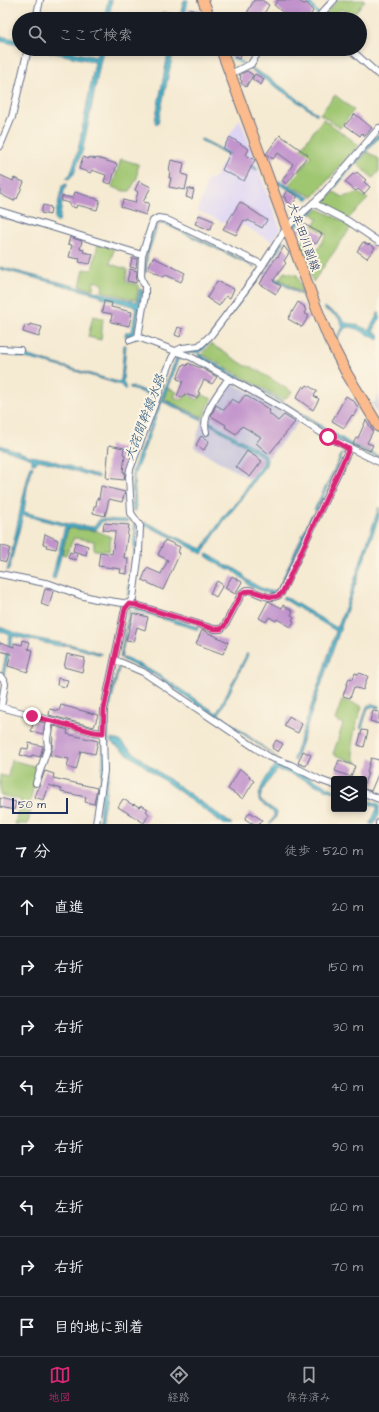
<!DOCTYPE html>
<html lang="ja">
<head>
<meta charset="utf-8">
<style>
	:root { --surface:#171b24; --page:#242831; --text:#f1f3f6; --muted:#9ea1a6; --line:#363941; --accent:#db2777 }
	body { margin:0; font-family:"Architects Daughter","Klee One",sans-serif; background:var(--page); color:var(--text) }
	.controls { position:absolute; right:12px; bottom:12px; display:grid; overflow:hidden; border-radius:4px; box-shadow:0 2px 6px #0003 }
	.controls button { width:36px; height:36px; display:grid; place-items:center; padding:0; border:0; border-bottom:1px solid var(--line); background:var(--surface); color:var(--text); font:20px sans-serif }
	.scale { position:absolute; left:12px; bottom:10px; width:56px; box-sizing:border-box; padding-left:4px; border:2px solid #1b2f5e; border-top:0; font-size:11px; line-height:14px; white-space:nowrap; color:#1b2f5e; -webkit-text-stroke:3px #fcf5e5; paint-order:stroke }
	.stop { position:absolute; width:12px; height:12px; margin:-9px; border:3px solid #db2777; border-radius:50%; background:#fff }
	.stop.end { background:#db2777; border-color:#fff; box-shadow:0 1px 4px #0008 }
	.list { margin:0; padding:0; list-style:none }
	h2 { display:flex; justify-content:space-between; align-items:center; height:52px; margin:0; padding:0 16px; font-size:17px }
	h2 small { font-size:13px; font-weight:400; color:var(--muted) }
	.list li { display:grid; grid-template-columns:26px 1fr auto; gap:12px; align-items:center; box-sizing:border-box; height:60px; padding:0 16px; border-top:1px solid var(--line) }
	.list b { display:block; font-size:15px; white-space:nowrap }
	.list em { font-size:13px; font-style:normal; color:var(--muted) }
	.icon { flex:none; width:22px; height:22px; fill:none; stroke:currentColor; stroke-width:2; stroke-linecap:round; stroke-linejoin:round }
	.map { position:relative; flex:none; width:379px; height:824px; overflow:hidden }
	.search { position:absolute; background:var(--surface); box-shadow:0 2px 6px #0003; left:12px; right:12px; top:12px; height:44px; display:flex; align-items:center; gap:10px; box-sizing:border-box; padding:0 14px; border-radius:22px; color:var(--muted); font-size:15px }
	.sheet { height:532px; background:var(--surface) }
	nav { display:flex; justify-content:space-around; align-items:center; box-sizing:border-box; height:56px; border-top:1px solid var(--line); background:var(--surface); font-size:11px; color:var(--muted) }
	nav a { display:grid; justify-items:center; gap:2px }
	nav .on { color:var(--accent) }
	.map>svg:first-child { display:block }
	.built { fill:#ded5f5 }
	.industrial { fill:#c3c1db }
	.green { fill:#9fc671; stroke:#5d7a68 }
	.water { fill:#48b2c7; stroke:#327092 }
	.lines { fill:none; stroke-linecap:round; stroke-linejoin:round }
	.stream { stroke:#48b2c7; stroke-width:2.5 }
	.building { fill:#c193cc }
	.minor-casing { stroke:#677087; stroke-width:8 }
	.primary-casing { stroke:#677087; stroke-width:12 }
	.minor { stroke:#fff; stroke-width:6 }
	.primary { stroke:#fbbb8c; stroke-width:10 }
	.route { stroke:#db2777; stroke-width:5 }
	.labels { text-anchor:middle; stroke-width:4; stroke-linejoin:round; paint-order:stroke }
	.street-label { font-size:12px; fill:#1b2f5e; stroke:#fcf5e5 }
	.water-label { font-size:13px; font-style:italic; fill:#28567e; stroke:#fcf5e5 }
</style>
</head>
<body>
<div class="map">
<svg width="379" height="824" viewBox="0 0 379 824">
	<rect width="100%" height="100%" fill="#fcf5e5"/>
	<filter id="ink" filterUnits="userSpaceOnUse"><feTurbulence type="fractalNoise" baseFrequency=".025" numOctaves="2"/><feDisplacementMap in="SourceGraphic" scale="8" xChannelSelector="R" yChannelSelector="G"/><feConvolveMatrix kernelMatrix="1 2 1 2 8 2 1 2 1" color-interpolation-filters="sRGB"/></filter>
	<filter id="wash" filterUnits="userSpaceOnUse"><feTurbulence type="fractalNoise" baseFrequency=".012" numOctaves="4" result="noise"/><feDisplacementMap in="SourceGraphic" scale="16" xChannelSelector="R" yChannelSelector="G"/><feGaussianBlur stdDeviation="0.9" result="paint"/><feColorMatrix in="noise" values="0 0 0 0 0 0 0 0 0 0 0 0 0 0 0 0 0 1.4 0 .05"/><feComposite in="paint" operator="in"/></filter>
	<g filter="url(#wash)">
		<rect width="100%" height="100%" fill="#f5ead2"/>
		<path class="built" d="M240,119L280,229L272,242L229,217L225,223L198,211L207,180L215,178L226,156L222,147Z"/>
		<path class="industrial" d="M230,382L283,410L299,422L269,457L249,479L194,447L201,422L208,416L218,397Z
			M379,394V416L371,403L375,402Z"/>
		<path class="green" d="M338,0H365L352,17L341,9L332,19H324V15Z
			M162,12L175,15L172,19H160Z
			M335,95L354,110L340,128L320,114Z
			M323,119L359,145L313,197L289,185L311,156L301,148Z
			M368,152L379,159V171L373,178L357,164Z
			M121,159L138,164L137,178L130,191H124L112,187Z
			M334,192L343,197L358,193L368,199L348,219L322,205Z
			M319,209L352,226L313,282L300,244L304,240L318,249L327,234L313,226L318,219L312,214Z
			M98,244L114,249L110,264L127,269L126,282L139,285L136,300L102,291L103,284L94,281L93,289L80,286L84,269L92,270Z
			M284,272L297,275L303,293L279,279Z
			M93,316L103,318L101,340L88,337Z
			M211,344L246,366L252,367L292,392L284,400L202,354Z
			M190,386L196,389L192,397L198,400L201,394L212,399L203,417L164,399L168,388L177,392L174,397L183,400Z
			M68,528L97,531L111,537L109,551L94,550V541L74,538L66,555L62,554Z
			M342,700L362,706C357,725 347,745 357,763L333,754L343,724L335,720Z
			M11,760L38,767L30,802L32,803L28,824H15L21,800L0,795V775L8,777Z"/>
		<path class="water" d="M108,0H112L109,19H104Z
			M184,0H188L184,19H179Z
			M0,36L19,40V45L0,41Z
			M37,49H58L96,57L98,49H103L83,149L74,174L69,179L66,178L71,173L78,151L95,62Z
			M169,49H174L158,123L156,125L155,121Z
			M250,67L272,80L318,114L317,115L248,68Z
			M379,133V137L320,205L294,229L293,226L318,204Z
			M202,139L257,168V170L207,144L200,140Z
			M279,181L310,198L308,200L277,183Z
			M66,184H67L64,191L59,222H56L55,218L62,186Z
			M0,215L43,227L44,230L0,217Z
			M162,222L167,223L255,266L254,267L167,225L160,224L157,227L147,257L146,273L144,271C145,260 150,226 162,222Z
			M283,240L284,242L264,272L203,350L199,352L188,353V351L201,348L259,274Z
			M0,267L137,302L140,289L143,290L135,332L132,336H125L126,332H132L136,307L101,297L100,295L0,269Z
			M266,272L303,295V296L265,274Z
			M324,307L340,316L346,323L354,324L369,330L379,312V319L373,332L379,335V340L357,329L351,327L345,328L336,340L335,339L343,327L338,317L324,309Z
			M124,345H126L123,381L126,389H124L121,385C81,373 41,359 0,354V352H15L118,382L121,380Z
			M198,354H200L202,356L285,403L353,445L379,456V458L346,444L284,404L199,358Z
			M177,356L179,357L134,476L136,511H133L132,476L133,469Z
			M130,386L154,394L153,396L130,388Z
			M164,400L202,418V420L163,402Z
			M208,421L255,448L265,455L267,460L266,465L255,479L244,496L223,522L202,554L178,540L144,525L145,522L202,549L224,516L240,498L251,479L264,463L262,456L208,423Z
			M0,445L31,456L48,459L99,476V478C78,473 58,464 38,460L35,464L32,463V459L0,448Z
			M342,453L343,454L316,511L314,510Z
			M31,465L33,466L27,488L24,512L68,524L94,527L100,519L128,520L129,522L102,521L96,530L68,528L55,579L52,578L65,526L23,515L9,570L7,571C16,536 21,500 31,465Z
			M379,507V516L295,761H294V757L323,671L336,631L282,598L284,596L337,628L345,608Z
			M312,514L314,515L279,591C277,593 275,594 273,594C268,594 251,587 247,584V582L232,570L222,567L206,556L207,554L219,560L224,565L232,567L242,573L246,579L259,587L269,591H277Z
			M134,522H136L137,541L130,595L127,596L134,551Z
			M134,607L198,627V630L134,610Z
			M131,608L121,658V659L120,658L129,609Z
			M0,627C21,636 44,640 66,644C78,645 90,650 102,654L101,655L66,645L58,646L13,636L4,675L2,674L10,635L0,631Z
			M247,653L248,655L219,714L278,758L276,757L216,715L198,705L153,674L123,660V657C157,670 185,694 217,713Z
			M118,667L119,668L108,718L109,774L101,824H99L105,718Z
			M372,704L379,706V708L373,707L368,708L362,728H360L367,706Z
			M111,738L120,741L145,762L232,824H224L111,742Z
			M276,764L286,766L334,790V792C314,786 297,774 277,770C271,778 261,789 260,800L277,812L276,817L271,824H269L274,817V813L259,801C257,790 269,773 276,764Z
			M364,799L379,804V814L374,824H370L377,809V807L364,802Z"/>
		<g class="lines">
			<path class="stream" d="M307,0L318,14
				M233,58L242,63"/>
		</g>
		<g id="blocks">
			<path class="building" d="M254,0H262L269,5L261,19H249L245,17Z
				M278,0H297L304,4L307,3L313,11L308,19H288L285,17L286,15L274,5Z
				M189,9L199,11L197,19H186Z
				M236,49H244L239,59L232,56Z
				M247,71L253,75L246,87L241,83L242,81L240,79L241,76L239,75Z
				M255,74L264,79L261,85L252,79Z
				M355,114L372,128L365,136L362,133L360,136L345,125Z
				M280,135L308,155L287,184L282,181L293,164L278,153L273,159L266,154Z
				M230,137L249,149L246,155L255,160L244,181L222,170L230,153L223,148Z
				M83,157L89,159V157L96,159L97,158L117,164L111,184L104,182L106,175L92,170L91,173L79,169Z
				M171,160L184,163L182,174L188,176L185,190L169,187L171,178H169L170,170H169Z
				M357,172L366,180L364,182L370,187L364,194L358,189L356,191L345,182L353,174L354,175Z
				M0,175L13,181L14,178L24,182L17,199L15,198L14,201L0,194Z
				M139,181L151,187L143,202L149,203L146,215L121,207L123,200L135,203L138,192L135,190Z
				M188,188L194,190L192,199L186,197Z
				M287,190L298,196L292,205L285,200L286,198L283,197Z
				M75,192L100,200L97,210L77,205L76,208L70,206V203L61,201L62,196L73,198Z
				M240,202L267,220L262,228L248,220L247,222L244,220L236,235L223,229Z
				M43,205L51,207L50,215L41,213Z
				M199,215L214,221L210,230L195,224Z
				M302,223L322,234L316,244L308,239L309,237L297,230Z
				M70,237L82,241L80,249L84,250L83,252L93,254L90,264L79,262L80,259L69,257L72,245L68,244Z
				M363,242L368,245L369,244L375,248L367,258L357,251Z
				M284,246L289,253L284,261L286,263L273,281L281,286L276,294L260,284L267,271L277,256L278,257Z
				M153,257L185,273L181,282L166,275L164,277L148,269Z
				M132,258L137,259L136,268L130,267Z
				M130,269L137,271L136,283L127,281Z
				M217,281L234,289L230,298L226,296L219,306L207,298Z
				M104,301L112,303L111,307L132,312L129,326L111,322L112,314L102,312Z
				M298,302L305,307L304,308L306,310L304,313L309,316L302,327L288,319Z
				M30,324L42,327L39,337L23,332L25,325L29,326Z
				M178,327L183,329L180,337L175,335Z
				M188,363L203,369L217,377L212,384L204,380L198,392L200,393L197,398L185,394L183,398L177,396L183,381L177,379L183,364L187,366Z
				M307,385L317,391L314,396L319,399L313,410L296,398L303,386L305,388Z
				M245,395L270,410L269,413L278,421L284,415L295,422L269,454L256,443L261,437L242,426L236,434L225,427L226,425L211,416L216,405L224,410L232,399L239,403Z
				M346,396L354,401L358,408L353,416L352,415L344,428L332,421Z
				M366,420L373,431L367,443L373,445L370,451L353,444L356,438H358Z
				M201,436L209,441L204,450L196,445Z
				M109,445L124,448L123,454L125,455L123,472H125L124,480L106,478Z
				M247,451L262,461L250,477L236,467Z
				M101,486L125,492L122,502L109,499L105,516L93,513L94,506H96L97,498L99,499Z
				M104,523L129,525L124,558H128L127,574L120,573L121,569L98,566L100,552L112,554L115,534V531L103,530Z
				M45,534L58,540L56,549L46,547L47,545L43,544Z
				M165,540L180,547L178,552L180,553L163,590L142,580L147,568L161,574L168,560L158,555Z
				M75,542L88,546L86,555L73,551Z
				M0,545L10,548L6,562L0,560Z
				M70,552L77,554L76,560L68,558Z
				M232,576L242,582L235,594L225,588Z
				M217,581L223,585L216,597L210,593Z
				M45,589L53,591L49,607L41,604Z
				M268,601L282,608L283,605L293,611L291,615L294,617L292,620L294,621L291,627L277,619L276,621L269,617L266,622L259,618Z
				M133,613L148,617L145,630L137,627L133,642L126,641Z
				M202,630L228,642L223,654L196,644Z
				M23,640L30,642L28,649L33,650L28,672L8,666L11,654L0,651V642L14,647V643L22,645Z
				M67,654L85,658L82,672L64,667Z
				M355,673L358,674L359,673L368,676L363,690L354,687L350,698L343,696L349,678L353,679Z
				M58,678L68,680L66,687L57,685Z
				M61,705L98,715L94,727L49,715L50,709L59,711Z
				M373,711L379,712V724L370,721Z
				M289,716L302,724L298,733L284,726Z
				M34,720L45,723L43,734L31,731Z
				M54,726L68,730L67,734L98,741L95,754L81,751L76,770L67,767L69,759L50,755L52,748L53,736H52Z
				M362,730L368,731L364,747L358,745Z
				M276,740L283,744L278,752L272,748Z
				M29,743L43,746L40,757L32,755L31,758L20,755L22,748L28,749Z
				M303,751L311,755L306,766L298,763Z
				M371,758L379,760V772L371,791L364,789V784L368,773L367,772Z
				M339,760L355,766L351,777L335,771Z
				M240,769L250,776L249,777L254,781L243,799L228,789Z
				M45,771L54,774L53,778L97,788L94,804L85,802L86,797L61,792V789L49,785L44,800L34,797L37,789H38L40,784Z
				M0,798L16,802L14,810L0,807Z
				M123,799L133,805L134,804L139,807L141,805L148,809L146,811L149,814L144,823L118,807Z
				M250,812L262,820L259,824H255L251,822V823L245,819Z"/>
		</g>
	</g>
	<g filter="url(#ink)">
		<use href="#blocks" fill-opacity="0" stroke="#677087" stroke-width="1"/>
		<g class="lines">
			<g class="minor-casing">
				<path id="minor" d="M36,19L40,0
					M318,19L321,14L334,0
					M350,49L379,75
					M230,74L251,64L260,49
					M0,146L12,117L28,49
					M313,203L348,221L379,242
					M0,211L142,255L153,221L158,218L165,219L263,265
					M142,255L141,275L142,280L145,286V295L138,337L191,357L284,409L328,437L379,462
					M130,340L138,337
					M0,349L20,350
					M206,432C201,413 219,392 229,378
					M0,574L50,584L80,595L96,599L136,605L214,629H221L225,625L242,593L247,590H250C260,594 273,602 281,593L349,449
					M115,660L143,672L269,757L291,765L320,780L334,785
					M0,677L4,680L5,684L1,707L94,732L103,733
					M36,783L48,747L47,739L50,720
					M364,793L379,799
					M96,824L104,771L103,733L104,709L125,609L133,598L139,552L140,526L131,513L129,477L130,469L172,358L176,351L182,348L199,346L211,335L255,277L287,227L322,195L379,128
					M379,824V823"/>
			</g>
			<g class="primary-casing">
				<path id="primary" d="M203,0L210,19
					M221,49L316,307L329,339L347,374L379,427"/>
			</g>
			<use href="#minor" class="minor"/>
			<use href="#primary" class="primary"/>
		</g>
	</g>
	<g class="lines" filter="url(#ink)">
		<path class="route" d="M32,716L94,732L103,733L104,709L125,609L129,604L136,605L214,629H221L225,625L242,593C256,585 270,605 282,593L349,449L328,437"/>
	</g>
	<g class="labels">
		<g class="street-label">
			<text transform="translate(304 237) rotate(70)" y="4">大牟田川副線</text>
		</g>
		<g class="water-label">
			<text transform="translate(144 417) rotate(-69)" y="5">大詫間幹線水路</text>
		</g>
	</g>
</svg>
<div class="controls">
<button><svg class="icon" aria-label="layers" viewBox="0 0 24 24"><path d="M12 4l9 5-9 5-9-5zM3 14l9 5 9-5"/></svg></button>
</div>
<div class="scale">50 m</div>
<div class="stop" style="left:328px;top:437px"></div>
<div class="stop end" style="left:32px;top:716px"></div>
<div class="search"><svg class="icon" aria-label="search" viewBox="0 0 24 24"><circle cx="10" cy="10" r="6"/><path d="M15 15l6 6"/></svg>ここで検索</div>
</div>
<section class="sheet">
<h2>7 分<small>徒歩 · 520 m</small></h2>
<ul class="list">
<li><svg class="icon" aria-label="ahead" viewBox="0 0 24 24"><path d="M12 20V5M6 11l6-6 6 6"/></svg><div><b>直進</b></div><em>20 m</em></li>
<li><svg class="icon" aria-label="right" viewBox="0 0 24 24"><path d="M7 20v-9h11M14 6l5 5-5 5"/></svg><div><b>右折</b></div><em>150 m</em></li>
<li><svg class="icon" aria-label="right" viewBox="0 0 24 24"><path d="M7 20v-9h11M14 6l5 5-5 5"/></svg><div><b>右折</b></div><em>30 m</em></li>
<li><svg class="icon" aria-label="left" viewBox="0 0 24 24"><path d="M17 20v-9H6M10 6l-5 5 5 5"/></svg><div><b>左折</b></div><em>40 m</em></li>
<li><svg class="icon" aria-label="right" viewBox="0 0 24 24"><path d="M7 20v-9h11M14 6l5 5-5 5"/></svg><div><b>右折</b></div><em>90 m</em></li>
<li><svg class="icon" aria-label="left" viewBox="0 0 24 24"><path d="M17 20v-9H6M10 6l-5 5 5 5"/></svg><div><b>左折</b></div><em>120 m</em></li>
<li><svg class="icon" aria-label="right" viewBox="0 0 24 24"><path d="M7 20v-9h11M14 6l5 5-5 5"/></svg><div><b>右折</b></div><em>70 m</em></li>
<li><svg class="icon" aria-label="arrive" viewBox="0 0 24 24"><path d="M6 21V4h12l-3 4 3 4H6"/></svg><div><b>目的地に到着</b></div></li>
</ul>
</section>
<nav>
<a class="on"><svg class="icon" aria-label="map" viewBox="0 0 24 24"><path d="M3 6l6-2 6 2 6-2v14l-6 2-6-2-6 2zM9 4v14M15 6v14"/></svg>地図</a>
<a><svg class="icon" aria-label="directions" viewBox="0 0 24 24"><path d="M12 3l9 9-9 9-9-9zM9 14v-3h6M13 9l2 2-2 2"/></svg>経路</a>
<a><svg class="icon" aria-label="saved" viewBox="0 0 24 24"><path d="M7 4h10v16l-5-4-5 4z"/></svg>保存済み</a>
</nav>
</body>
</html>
